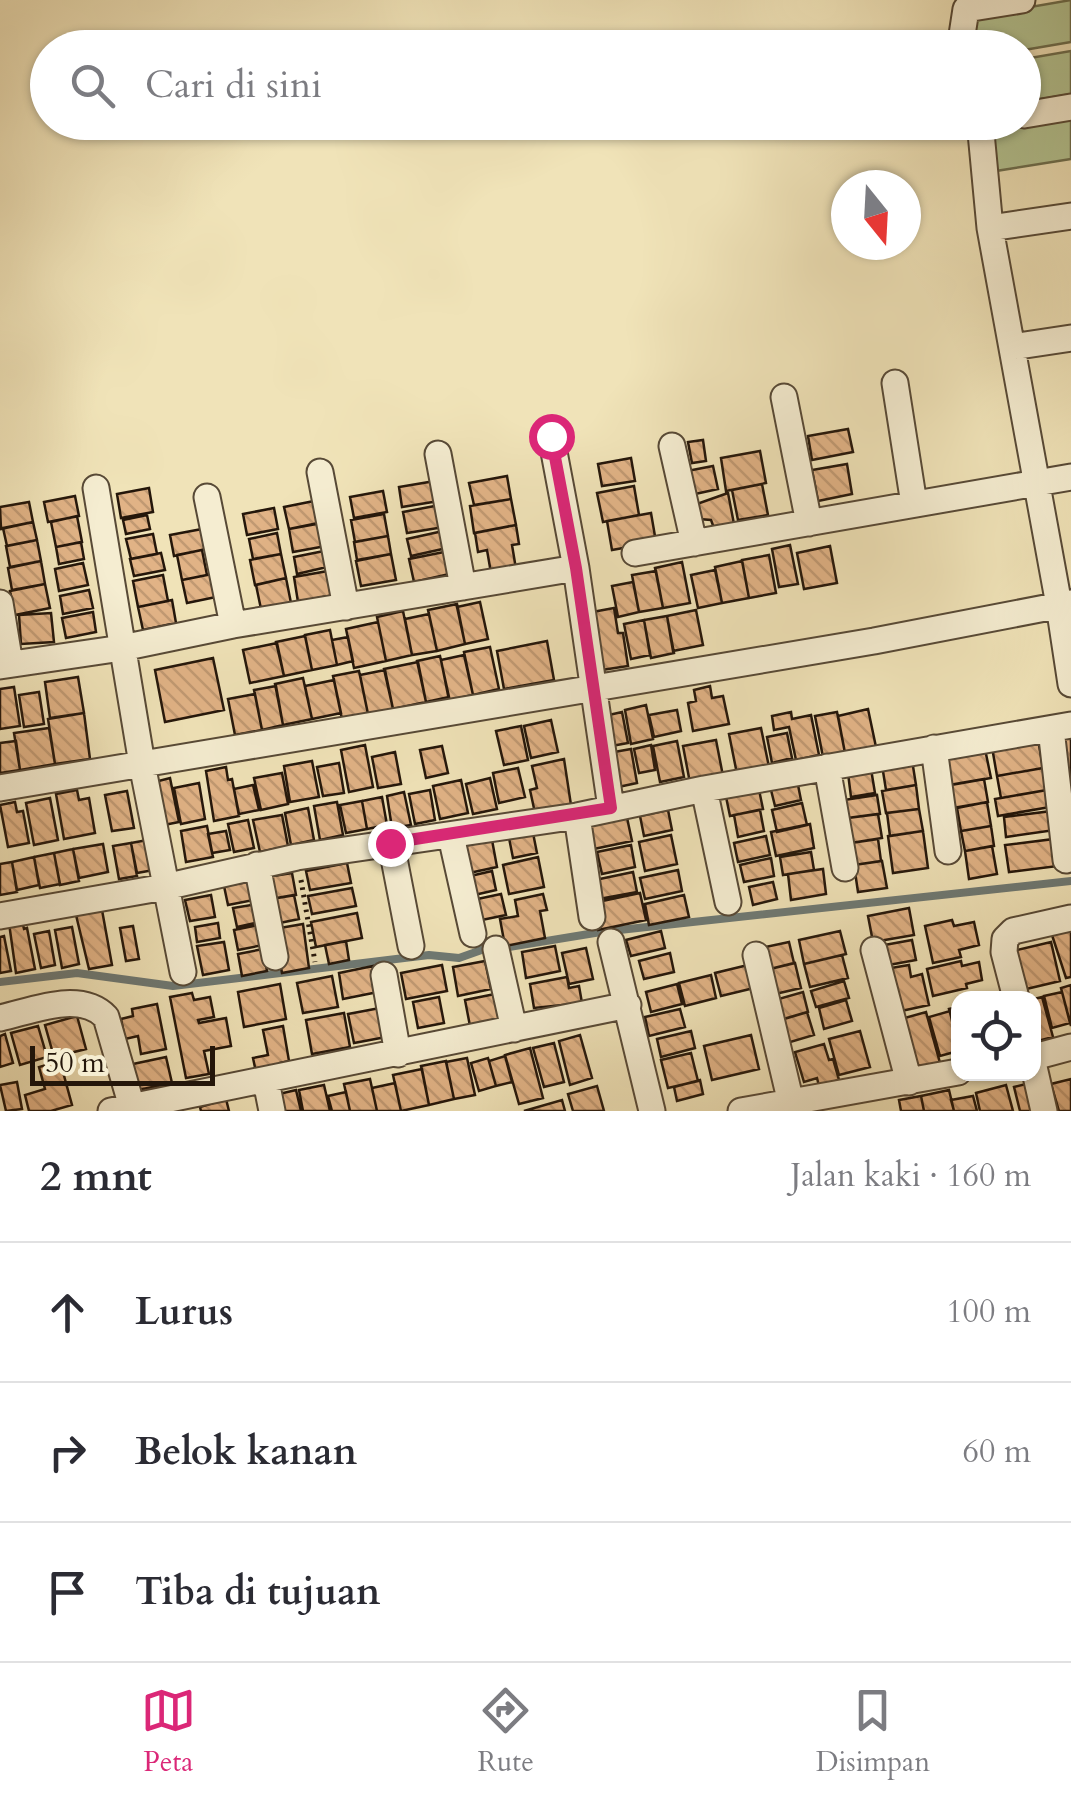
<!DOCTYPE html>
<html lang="id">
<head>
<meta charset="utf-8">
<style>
	:root { --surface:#fff; --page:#f7f7f7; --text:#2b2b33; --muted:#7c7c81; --line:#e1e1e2; --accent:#db2777 }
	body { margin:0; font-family:Cardo,serif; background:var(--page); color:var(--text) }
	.controls { position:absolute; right:30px; bottom:30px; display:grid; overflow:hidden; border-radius:20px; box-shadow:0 2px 8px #0004 }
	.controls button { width:90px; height:90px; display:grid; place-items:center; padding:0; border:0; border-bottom:2px solid var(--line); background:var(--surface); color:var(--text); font:50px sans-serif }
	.compass { position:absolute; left:831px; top:170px; width:90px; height:90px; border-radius:50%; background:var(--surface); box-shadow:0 2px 8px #0004; rotate:162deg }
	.scale { position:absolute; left:30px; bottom:25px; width:185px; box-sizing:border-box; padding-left:10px; border:5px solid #24160a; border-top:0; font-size:28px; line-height:35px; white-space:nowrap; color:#24160a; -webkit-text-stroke:8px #f5edd1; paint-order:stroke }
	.stop { position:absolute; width:30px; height:30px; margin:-22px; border:8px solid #db2777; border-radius:50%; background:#fff }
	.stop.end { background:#db2777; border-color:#fff; box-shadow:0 2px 10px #0008 }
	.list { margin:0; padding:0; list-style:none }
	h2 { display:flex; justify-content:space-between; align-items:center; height:130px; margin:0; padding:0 40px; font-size:42px }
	h2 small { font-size:32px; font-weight:400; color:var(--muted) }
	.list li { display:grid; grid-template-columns:65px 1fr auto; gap:30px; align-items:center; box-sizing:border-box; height:140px; padding:0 40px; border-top:2px solid var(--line) }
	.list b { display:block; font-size:38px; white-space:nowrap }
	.list em { font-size:32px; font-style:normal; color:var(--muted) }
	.icon { flex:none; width:55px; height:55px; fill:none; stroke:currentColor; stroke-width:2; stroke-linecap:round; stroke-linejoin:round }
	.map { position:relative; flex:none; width:1071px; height:1111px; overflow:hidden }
	.search { position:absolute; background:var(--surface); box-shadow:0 2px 8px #0004; left:30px; right:30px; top:30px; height:110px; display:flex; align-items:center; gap:25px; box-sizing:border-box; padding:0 35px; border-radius:55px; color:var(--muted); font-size:38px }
	.sheet { height:550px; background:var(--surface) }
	nav { display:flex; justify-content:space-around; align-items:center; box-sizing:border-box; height:140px; border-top:2px solid var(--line); background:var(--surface); font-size:28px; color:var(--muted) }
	nav a { display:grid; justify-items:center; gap:5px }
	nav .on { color:var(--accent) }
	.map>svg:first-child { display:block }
	.green { fill:#b4c593; stroke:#6c6e4e; stroke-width:2.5 }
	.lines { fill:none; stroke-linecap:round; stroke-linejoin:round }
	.stream { stroke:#6e7974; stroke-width:8 }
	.building { fill:url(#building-back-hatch); stroke:#24160a; stroke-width:2.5 }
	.minor-casing { stroke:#574936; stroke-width:29 }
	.path { stroke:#24160a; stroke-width:5; stroke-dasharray:2.5 5; stroke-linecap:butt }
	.minor { stroke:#f5edd1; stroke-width:25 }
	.route { stroke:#db2777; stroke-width:12 }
</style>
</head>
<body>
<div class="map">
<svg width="1071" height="1111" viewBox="0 0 1071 1111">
	<defs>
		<pattern id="building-back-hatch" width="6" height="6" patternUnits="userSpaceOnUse" patternTransform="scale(2.5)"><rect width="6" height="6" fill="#e1b386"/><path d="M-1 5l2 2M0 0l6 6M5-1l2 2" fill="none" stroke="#c19972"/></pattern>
	</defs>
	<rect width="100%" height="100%" fill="#f0e3b8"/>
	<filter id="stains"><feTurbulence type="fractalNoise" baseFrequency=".002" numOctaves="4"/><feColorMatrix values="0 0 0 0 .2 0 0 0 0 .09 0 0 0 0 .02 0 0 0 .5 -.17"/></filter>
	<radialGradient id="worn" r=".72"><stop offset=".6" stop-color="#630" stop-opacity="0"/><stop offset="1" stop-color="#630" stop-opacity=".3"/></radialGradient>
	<path class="green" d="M1071,0V42L1024,50V48L977,47L973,17Z
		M1071,51V94L1024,102V59Z
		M1071,115V159L996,171L989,128Z"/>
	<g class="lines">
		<path class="stream" d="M503,948L601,932L1071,881
			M0,982L77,973L173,986L429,955L459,958L490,947"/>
	</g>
	<path class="building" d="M848,429L853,452L812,460L808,436Z
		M703,440L706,461L692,463L688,442Z
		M760,451L766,483L726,491L721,458Z
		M631,458L635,481L602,486L598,464Z
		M847,464L852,494L818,501L812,470Z
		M713,466L718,489L686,496L682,472Z
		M507,476L511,499L474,505L469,483Z
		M435,481L439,501L402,507L399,487Z
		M762,484L768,515L738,520L732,490Z
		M634,486L639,515L603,522L597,493Z
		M149,488L153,512L121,518L117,494Z
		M383,491L387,512L354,518L350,497Z
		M728,493L734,524L714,528L711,520L699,519L694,505Z
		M75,496L79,516L48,522L44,502Z
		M324,499L328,521L289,529L284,507Z
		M511,499L516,525L474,533L470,506Z
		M29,502L33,522L1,529L0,507Z
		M440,505L444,527L407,533L403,512Z
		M274,508L278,529L247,535L243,514Z
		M651,513L656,542L612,550L607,521Z
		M384,514L388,536L355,542L351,520Z
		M147,515L150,529L126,534L123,520Z
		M77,516L82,542L56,547L51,522Z
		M33,522L37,540L7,546L3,528Z
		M322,523L326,546L293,552L289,529Z
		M516,525L519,544L512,545L516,569L491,573L487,550L478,552L475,533Z
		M202,529L206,549L174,556L170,535Z
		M443,531L447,548L411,556L407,539Z
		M277,533L281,554L253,559L249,539Z
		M153,534L157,554L131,559L126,539Z
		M388,536L391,554L357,560L354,542Z
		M37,540L41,561L10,567L6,546Z
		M81,542L84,559L59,564L56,547Z
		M790,545L798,584L779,587L772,549Z
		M830,546L837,583L804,589L797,553Z
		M202,550L207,575L182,580L177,555Z
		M324,551L327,567L297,574L294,557Z
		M449,551L454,573L414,582L409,559Z
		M161,553L165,570L134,576L130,559Z
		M281,554L286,578L255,585L250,560Z
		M391,554L396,580L361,586L356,561Z
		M769,555L776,593L749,598L742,560Z
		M41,561L45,584L12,590L8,568Z
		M742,561L749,598L722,603L715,567Z
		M682,562L690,603L663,608L655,568Z
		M83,563L88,585L59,591L55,569Z
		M715,570L722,603L698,608L691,575Z
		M328,571L333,595L298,602L294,577Z
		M656,571L663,608L639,612L632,575Z
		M212,574L216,597L187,603L182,580Z
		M163,575L168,601L138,607L133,581Z
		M286,578L291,603L261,609L256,585Z
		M633,582L639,612L618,617L612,586Z
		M45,584L50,608L15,615L10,591Z
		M89,590L93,608L63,614L60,596Z
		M172,600L176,623L143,630L138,607Z
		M480,602L488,639L465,644L457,607Z
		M457,604L465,644L437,651L428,610Z
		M614,608L618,633H623L628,666L595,671L587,613Z
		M696,610L703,645L673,651L667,616Z
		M403,611L412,655L386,661L377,617Z
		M93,612L96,632L66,638L62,618Z
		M51,613L54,642L21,644L19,615Z
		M429,614L437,651L412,655L405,619Z
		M667,616L674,653L651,658L644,620Z
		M644,620L650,655L631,659L624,624Z
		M378,622L386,661L354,668L346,629Z
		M330,630L337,665L312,670L305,635Z
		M305,636L312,670L284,676L276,642Z
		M348,637L353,661L337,665L332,640Z
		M547,641L554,680L504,689L497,651Z
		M277,643L284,676L250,683L243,650Z
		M490,647L499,689L473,695L464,652Z
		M464,655L473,695L449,700L441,660Z
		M440,656L449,697L426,702L417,661Z
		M213,658L224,710L165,722L155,670Z
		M418,662L426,702L393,709L384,669Z
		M385,670L393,709L368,714L360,675Z
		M359,671L368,714L342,719L333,676Z
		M78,677L84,713L50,718L45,682Z
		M303,678L312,719L283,725L275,684Z
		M334,680L341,713L312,719L305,686Z
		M276,686L283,725L262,730L254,690Z
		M710,686L712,698L723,696L729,724L693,731L688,703L696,701L694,690Z
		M14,687L20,726L0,729V689Z
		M39,692L44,724L24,727L19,695Z
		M255,694L262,730L235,735L228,699Z
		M646,705L653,739L631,744L625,710Z
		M868,709L876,747L845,753L838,716Z
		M677,710L681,731L654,737L649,715Z
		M622,712L628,743L606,747L600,717Z
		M791,712L792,719L811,715L819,755L796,760L789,727L774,730L772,716Z
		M837,712L845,753L823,757L815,716Z
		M84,713L90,759L55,764L48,719Z
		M551,720L558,752L531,758L524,726Z
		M521,726L528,760L504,765L496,731Z
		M49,728L55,764L20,770L14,733Z
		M761,728L769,767L737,774L729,734Z
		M1071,730V801L1058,731Z
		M787,733L792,758L772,763L767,737Z
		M1038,739L1043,768L997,776L992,747Z
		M716,740L723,776L690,783L683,746Z
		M16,741L20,770L0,773V743Z
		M677,741L684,777L660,782L653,746Z
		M365,745L373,787L349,792L341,750Z
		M651,745L655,770L639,773L634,749Z
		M442,746L448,773L426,778L420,750Z
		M631,749L637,783L609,789L603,754Z
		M985,749L991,778L945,786L940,757Z
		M395,752L401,784L378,788L372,757Z
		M564,759L571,805L535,813L530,790L537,788L532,766Z
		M912,760L916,785L886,790L882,765Z
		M312,761L319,797L290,802L284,766Z
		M339,763L344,793L323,796L317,767Z
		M226,767L228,780L232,779L239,816L214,821L206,771Z
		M518,768L525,797L499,803L493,773Z
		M1043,768L1047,790L1001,798L997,776Z
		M871,769L875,793L851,797L848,773Z
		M282,773L288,804L261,810L254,778Z
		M170,778L179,822L159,826L151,783Z
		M490,778L497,809L473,814L466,784Z
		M984,779L988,802L953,808L949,785Z
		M461,780L468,813L440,819L433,786Z
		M797,780L801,800L775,806L770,786Z
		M199,783L205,819L181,824L174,788Z
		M253,785L259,810L239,814L234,789Z
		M758,785L763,809L730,816L725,792Z
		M916,785L919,809L886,813L882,791Z
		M77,790L79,800L89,798L95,833L64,839L56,794Z
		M430,790L435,820L415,824L409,794Z
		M1047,790L1050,807L998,816L995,799Z
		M127,791L134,828L112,831L105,795Z
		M404,792L411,825L392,828L387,796Z
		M877,795L880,814L847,818L844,800Z
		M382,797L387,825L367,829L362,801Z
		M50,798L58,840L34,845L26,803Z
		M362,801L367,829L346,833L340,805Z
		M15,802L17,812L23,811L29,843L8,847L0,805Z
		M337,802L343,835L320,840L314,806Z
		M987,802L991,826L961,831L957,808Z
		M802,803L807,825L777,832L772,810Z
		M308,808L314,840L291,845L285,813Z
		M919,809L923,831L890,836L887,813Z
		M668,810L672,830L644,836L640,816Z
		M760,810L764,831L738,837L734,815Z
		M1052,811L1055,830L1006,837L1004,817Z
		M626,813L632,841L589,850L583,822Z
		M878,814L882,838L851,843L847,818Z
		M282,815L288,846L260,852L253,820Z
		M248,820L254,848L234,852L228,824Z
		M810,824L814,848L776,856L771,832Z
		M207,826L213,857L186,862L181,831Z
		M991,826L994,846L965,851L961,831Z
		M532,828L537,853L513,858L508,833Z
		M226,831L230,850L212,853L208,834Z
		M923,831L928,868L893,873L888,836Z
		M671,835L677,864L645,871L639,842Z
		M766,836L770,855L738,862L734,843Z
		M153,839L159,869L137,873L131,843Z
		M878,839L881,861L854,865L851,843Z
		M1054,839L1058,866L1009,872L1005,845Z
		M492,840L497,867L460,875L455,848Z
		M131,843L137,876L119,879L113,846Z
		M103,844L108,872L79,878L73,849Z
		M631,845L635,867L602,874L597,852Z
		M992,846L997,874L969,879L965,851Z
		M73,849L79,881L60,885L54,853Z
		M811,852L814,870L783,875L780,857Z
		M54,853L60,884L40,888L34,857Z
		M34,857L39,885L17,890L12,862Z
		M538,857L544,887L509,894L503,865Z
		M771,858L774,876L744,882L740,865Z
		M882,861L887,888L858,892L854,865Z
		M12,862L17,892L0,895V864Z
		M347,863L351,883L310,890L306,871Z
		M823,869L826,894L791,900L788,874Z
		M678,870L682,891L645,899L640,878Z
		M492,871L496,890L470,896L466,877Z
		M633,872L637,892L599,899L595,880Z
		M292,873L296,895L265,900L261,878Z
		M254,881L258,899L228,905L224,886Z
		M773,882L777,899L753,905L749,887Z
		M352,888L356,906L312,914L308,896Z
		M640,893L646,920L598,930L593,903Z
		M501,894L506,915L472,922L468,901Z
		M543,894L547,910L540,911L545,938L505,946L500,919L518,916L515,900Z
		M211,895L215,917L190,921L185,900Z
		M294,895L299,919L270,925L265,900Z
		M684,895L689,917L649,925L645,904Z
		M257,904L260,922L237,927L233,908Z
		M909,908L914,935L873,942L868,916Z
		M102,910L112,965L89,969L76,915Z
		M357,913L362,938L316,947L311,922Z
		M952,920L954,926L974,922L979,945L959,950L961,957L933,963L925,926Z
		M22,921L24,929L27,928L35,969L16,973L9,923Z
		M218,923L220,938L197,942L195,927Z
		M303,924L309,968L282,973L274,929Z
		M259,925L263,945L238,950L234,930Z
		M133,926L139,959L126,961L120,928Z
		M72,927L79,964L62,968L55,930Z
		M1071,930V977L1066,978L1052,935Z
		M49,931L55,965L41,968L34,934Z
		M661,931L665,948L631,956L626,940Z
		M840,931L846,954L804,964L799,940Z
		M4,936L11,971L0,973V937Z
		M912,940L916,960L883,966L879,946Z
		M346,941L349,960L329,964L325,945Z
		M224,942L229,970L203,975L197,946Z
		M789,942L794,963L766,970L761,948Z
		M1051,942L1060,981L1018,991L1009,952Z
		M555,946L560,971L526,978L522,952Z
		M586,948L593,979L569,984L562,953Z
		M263,949L267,971L242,976L238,954Z
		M670,953L674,972L644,979L639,961Z
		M842,955L848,978L810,987L804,964Z
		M485,961L491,989L458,996L453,967Z
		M961,961L962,966L979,962L982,980L966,984L967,988L933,996L927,969Z
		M795,963L801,988L771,995L766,970Z
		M752,964L758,987L721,996L715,973Z
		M442,965L447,991L406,999L401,973Z
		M909,965L911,977L922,974L929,1005L892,1013L891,968Z
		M373,966L378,992L343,999L339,973Z
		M711,975L716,998L685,1006L679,983Z
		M332,976L338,1007L303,1013L297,983Z
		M567,977L569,988L579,986L582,1003L534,1008L530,984Z
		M844,981L849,998L816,1007L811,991Z
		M280,984L286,1019L244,1027L238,992Z
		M677,984L682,1004L651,1012L646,992Z
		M1071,985V1026L1061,988Z
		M803,992L808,1012L774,1022L768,1002Z
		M1062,992L1070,1023L1052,1028L1044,996Z
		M192,993L194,1000L210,997L214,1017L198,1020L199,1023L226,1018L231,1046L204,1051L209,1074L186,1078L170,997Z
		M495,994L500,1020L470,1026L465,1000Z
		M439,997L444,1023L418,1028L413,1002Z
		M1042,997L1053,1037L1034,1042V999Z
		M846,1000L852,1021L824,1029L819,1008Z
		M157,1004L166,1049L141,1054L138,1036L125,1039L121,1019L133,1016L132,1009Z
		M958,1007V1042L949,1009Z
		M380,1008L386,1037L354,1043L348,1014Z
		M680,1009L685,1027L649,1036L645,1017Z
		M950,1011L958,1051L940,1056L929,1017Z
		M807,1012L814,1035L787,1043L780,1020Z
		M926,1012L940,1063L908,1072L894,1021Z
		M344,1013L350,1047L312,1054L306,1020Z
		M77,1016L86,1049L54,1057L45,1025Z
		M38,1026L47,1057L20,1065L11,1033Z
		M283,1026L289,1061L280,1063L281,1072L257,1077L253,1058L268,1055L263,1030Z
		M691,1031L695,1048L661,1057L657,1039Z
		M860,1031L870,1067L839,1075L829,1039Z
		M5,1034L13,1063L0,1067V1036Z
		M580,1035L592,1078L570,1085L559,1041Z
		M751,1035L759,1069L712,1080L704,1046Z
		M554,1043L564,1082L544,1087L533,1048Z
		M824,1044L829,1060L833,1059L839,1080L819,1086L817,1078L804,1082L795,1052Z
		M530,1048L543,1098L519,1104L505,1055Z
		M691,1053L698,1081L668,1088L661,1060Z
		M505,1056L512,1082L496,1086L489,1061Z
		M166,1057L172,1083L138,1090L133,1064Z
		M467,1058L475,1095L454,1099L446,1062Z
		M488,1058L496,1086L479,1091L471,1063Z
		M60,1061L72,1105L51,1111H29L25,1095L45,1089L39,1067Z
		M446,1061L454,1099L429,1105L421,1066Z
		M422,1069L429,1105L401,1111L393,1075Z
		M370,1079L377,1111H350L344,1084Z
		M1071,1079V1111H1059L1051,1084Z
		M700,1080L703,1094L677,1101L674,1087Z
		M17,1082L22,1109L6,1111L0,1085Z
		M1034,1082L1041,1111H1020L1014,1087Z
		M395,1083L401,1111H377L372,1088Z
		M324,1085L330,1111H303L299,1090Z
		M1006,1085L1013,1111H980L976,1093Z
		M597,1086L604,1111H573L568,1094Z
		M296,1090L301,1111H279V1094Z
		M949,1090L954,1111H924L921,1096Z
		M346,1092L350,1111H332L328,1096Z
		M921,1096L924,1111H901L899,1100Z
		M973,1096L977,1111H954L951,1100Z
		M226,1099L229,1111H201L200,1107Z
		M562,1100L565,1111H524Z"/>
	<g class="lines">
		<g class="minor-casing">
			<path id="minor" d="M964,48L962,35L966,9L1022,0
				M1024,115L1071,107
				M980,122L990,228L1059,605L1071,684
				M990,228L1071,216
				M1012,347L1071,338
				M895,383L914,504
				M784,397L809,523
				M551,436L576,568L611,808
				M672,446L694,543
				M438,454L463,587
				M320,472L346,607
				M96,488L142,764L183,972
				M207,497L233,625
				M635,553L1071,477
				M0,603L10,664
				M0,666L122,648L233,625L576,568
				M1051,729L1066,860
				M934,748L948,851
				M827,767L845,868
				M0,788L874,641L1071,603
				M704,789L728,902
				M577,816L592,917
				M451,836L473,934
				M391,843L411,946
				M257,865L275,957
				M0,916L165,887L297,857L577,816L704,789L1071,725
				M611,942L652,1111
				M496,949L514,1029
				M874,950L909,1082
				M756,955L791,1103
				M384,975L398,1054
				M1016,998L1004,952L1005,939L1013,931L1071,918
				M0,1018C32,1011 80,990 106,1017L132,1107
				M1034,1057L1071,1047
				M1034,1067L1044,1111
				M266,1081L272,1111
				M111,1111L628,1005
				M741,1111L958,1072"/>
		</g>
		<path class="path" d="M301,880L315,962"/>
		<use href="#minor" class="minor"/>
	</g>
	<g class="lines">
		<path class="route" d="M390,843L611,808L576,568L551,436"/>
	</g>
	<rect width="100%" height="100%" filter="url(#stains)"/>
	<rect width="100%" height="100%" fill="url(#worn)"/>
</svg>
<div class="controls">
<button><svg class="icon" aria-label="locate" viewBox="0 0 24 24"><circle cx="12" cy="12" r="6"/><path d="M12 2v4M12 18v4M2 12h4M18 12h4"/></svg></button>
</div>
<svg class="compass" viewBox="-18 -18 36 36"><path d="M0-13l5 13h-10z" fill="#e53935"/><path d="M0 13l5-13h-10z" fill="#7c7c81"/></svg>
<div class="scale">50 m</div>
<div class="stop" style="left:551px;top:436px"></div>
<div class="stop end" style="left:390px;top:843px"></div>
<div class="search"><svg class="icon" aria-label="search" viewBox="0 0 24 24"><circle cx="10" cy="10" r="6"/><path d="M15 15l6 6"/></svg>Cari di sini</div>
</div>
<section class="sheet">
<h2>2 mnt<small>Jalan kaki · 160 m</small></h2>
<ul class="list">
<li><svg class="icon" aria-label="ahead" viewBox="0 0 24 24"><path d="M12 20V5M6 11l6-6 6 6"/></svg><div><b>Lurus</b></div><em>100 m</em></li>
<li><svg class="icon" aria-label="right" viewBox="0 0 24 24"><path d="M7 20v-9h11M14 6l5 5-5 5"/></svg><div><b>Belok kanan</b></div><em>60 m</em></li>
<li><svg class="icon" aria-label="arrive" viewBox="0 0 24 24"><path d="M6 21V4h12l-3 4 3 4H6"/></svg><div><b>Tiba di tujuan</b></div></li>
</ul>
</section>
<nav>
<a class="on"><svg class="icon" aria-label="map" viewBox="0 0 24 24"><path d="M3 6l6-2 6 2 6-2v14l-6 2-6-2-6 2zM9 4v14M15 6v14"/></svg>Peta</a>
<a><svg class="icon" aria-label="directions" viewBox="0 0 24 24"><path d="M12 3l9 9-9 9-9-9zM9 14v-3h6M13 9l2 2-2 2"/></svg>Rute</a>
<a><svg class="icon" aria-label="saved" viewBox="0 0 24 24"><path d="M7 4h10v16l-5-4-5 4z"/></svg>Disimpan</a>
</nav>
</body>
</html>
